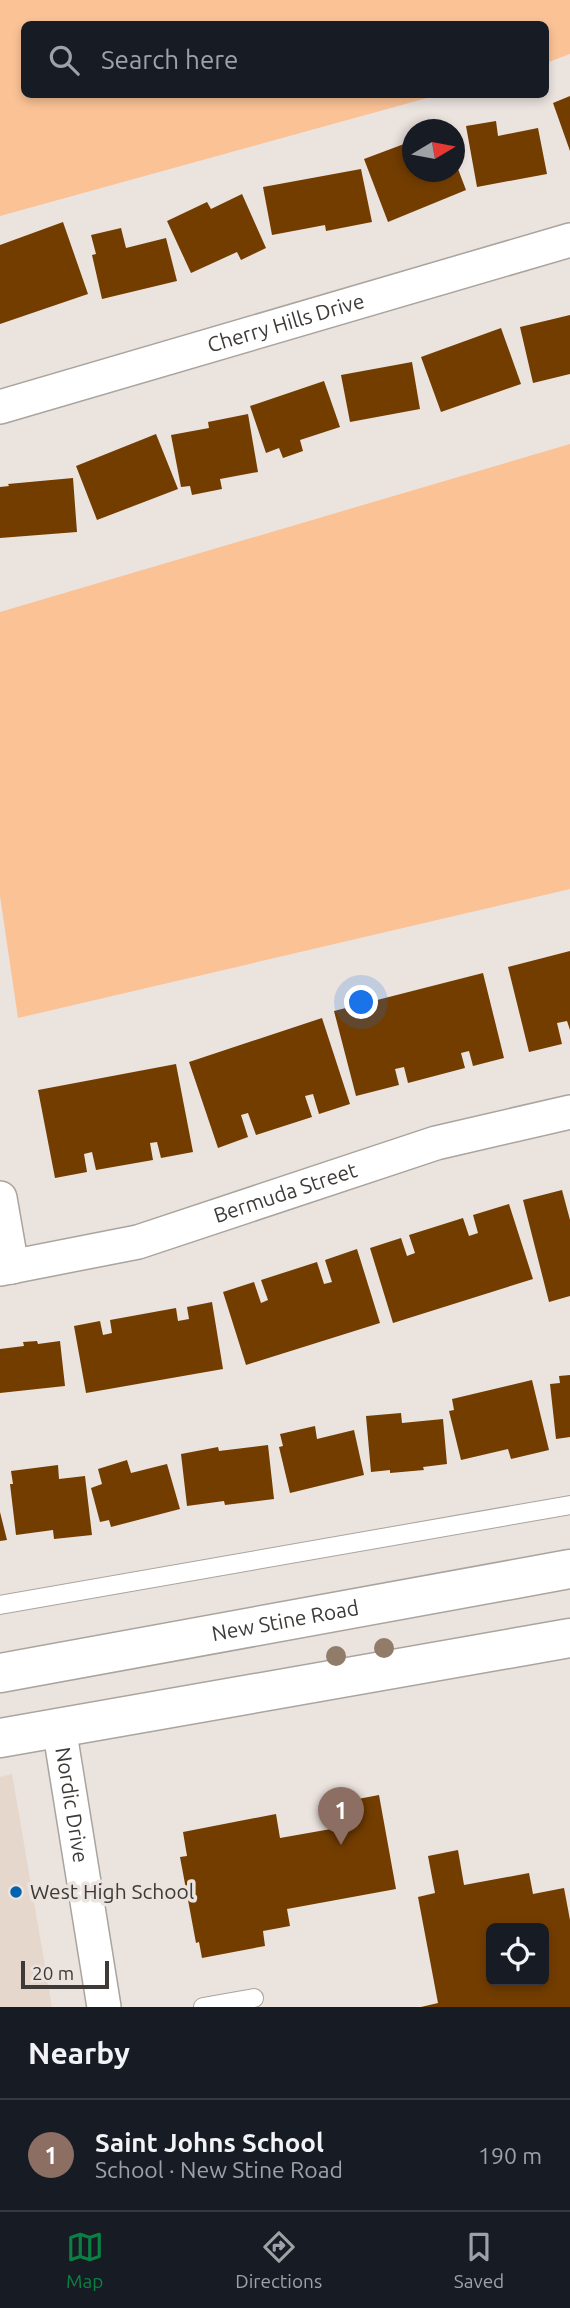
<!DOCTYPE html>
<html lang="en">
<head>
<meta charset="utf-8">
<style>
	:root { --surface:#171b24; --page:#20242c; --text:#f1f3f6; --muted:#9ea1a6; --line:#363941; --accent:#0b8043 }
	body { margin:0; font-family:Ubuntu,sans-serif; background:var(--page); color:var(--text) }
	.controls { position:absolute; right:21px; bottom:21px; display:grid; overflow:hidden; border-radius:10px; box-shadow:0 4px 10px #0003 }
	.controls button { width:63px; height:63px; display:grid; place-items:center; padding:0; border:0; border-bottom:2px solid var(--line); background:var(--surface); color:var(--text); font:35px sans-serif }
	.compass { position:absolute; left:402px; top:119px; width:63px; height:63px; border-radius:50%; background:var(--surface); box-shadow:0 4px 10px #0003; rotate:80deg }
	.scale { position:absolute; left:21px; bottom:18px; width:88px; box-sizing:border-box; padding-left:7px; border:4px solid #3d3a38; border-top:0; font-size:19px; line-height:24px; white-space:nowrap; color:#3d3a38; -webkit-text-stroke:5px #ebe3de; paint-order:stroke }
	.you { position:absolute; left:362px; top:1003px; width:24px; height:24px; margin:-18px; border:5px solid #fff; border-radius:50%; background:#1a73e8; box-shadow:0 0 0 10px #1a73e833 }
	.badge { display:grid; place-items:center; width:46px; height:46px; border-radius:50%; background:var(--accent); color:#fff; font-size:23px; font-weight:700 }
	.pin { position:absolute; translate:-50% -58px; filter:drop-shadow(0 2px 4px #0008) }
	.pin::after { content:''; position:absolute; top:37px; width:24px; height:21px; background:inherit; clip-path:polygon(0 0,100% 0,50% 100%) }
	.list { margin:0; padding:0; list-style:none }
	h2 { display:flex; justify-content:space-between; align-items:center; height:91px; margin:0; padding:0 28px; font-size:30px }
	h2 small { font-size:23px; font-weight:400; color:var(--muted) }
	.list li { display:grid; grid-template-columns:46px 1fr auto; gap:21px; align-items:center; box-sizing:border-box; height:112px; padding:0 28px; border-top:2px solid var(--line) }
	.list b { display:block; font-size:26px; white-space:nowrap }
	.list p { margin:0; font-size:23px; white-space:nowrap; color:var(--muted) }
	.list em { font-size:23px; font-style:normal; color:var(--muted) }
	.icon { flex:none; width:38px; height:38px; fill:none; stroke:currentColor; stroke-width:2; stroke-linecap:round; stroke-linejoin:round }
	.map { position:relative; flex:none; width:570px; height:2007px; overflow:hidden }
	.search { position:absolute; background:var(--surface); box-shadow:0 4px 10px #0003; left:21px; right:21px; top:21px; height:77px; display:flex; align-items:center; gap:18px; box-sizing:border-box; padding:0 24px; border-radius:10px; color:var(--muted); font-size:26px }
	.sheet { height:203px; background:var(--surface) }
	nav { display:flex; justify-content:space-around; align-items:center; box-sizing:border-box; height:98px; border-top:2px solid var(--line); background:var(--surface); font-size:19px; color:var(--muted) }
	nav a { display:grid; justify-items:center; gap:4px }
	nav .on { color:var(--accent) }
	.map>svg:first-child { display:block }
	.built { fill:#e5d7cc }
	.green { fill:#fbc296 }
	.building { fill:#733d00; fill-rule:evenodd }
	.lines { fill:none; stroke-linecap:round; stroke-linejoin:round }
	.lane-casing { stroke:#aaa49e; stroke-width:20 }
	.street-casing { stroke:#aaa49e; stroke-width:36 }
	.secondary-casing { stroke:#aaa49e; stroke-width:41 }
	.lane { stroke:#fff; stroke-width:18 }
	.street { stroke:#fff; stroke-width:33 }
	.secondary { stroke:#fff; stroke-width:38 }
	.tree { fill:#907c69 }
	.poi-dot { fill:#0363af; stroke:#ebe3de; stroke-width:2.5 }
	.labels { text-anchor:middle; stroke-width:7; stroke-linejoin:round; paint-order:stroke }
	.street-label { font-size:21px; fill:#3d3a38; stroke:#ebe3de }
	.poi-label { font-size:21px; fill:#3d3a38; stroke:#ebe3de; text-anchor:start }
</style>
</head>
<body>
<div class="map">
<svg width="570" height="2007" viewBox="0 0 570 2007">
	<rect width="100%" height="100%" fill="#ebe3de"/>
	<path class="built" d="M12,1774L52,2007H0V1777Z"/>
	<path class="green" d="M0,0H570V54L546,63V24H24V94L438,95L0,216Z
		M570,444V889L18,1018L0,896V612Z"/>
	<path class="building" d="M570,96V151L553,103Z
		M496,121L498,136L538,128L547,174L477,187L466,126Z
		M412,141V172H454L455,161L466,190L388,222L364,159Z
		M361,169L372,222L326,231L325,225L272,235L263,187Z
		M242,194L266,248L241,260L237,252L191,273L167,221L207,202L211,209Z
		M63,222L88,294L0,324V245Z
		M121,228L126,248L166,238L177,281L102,299L92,255L96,254L91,235Z
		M570,315V374L533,383L520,327Z
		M501,328L521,384L441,412L421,357Z
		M412,362L420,409L350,422L341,375Z
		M324,381L340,427L300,440L303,451L283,458L279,448L266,453L250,406Z
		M248,414L258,472L220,479L222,489L192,495L190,486L181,487L171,435L209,428L208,422Z
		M156,434L178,489L97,520L76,466Z
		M73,478L77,532L0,538V487L9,486L8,484Z
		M570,951V1030L567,1021L557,1023L562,1044L529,1052L508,967Z
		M483,973L504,1058L473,1066L469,1051L461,1053L465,1068L408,1083L404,1067L395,1069L399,1085L356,1096L334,1011Z
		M322,1018L350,1104L319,1114L313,1094L305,1096L312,1117L256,1135L248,1113L241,1115L248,1137L218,1148L189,1062Z
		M176,1064L193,1152L161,1158L157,1142L150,1143L153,1160L96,1170L92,1152L84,1154L87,1172L55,1178L38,1090Z
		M562,1190L570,1220V1296L549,1302L523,1200Z
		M509,1204L533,1279L393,1323L370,1248L401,1238L407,1256L415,1253L409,1235L463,1218L469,1236L478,1233L473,1215Z
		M357,1249L380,1323L246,1365L223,1292L254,1282L261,1303L268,1300L261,1280L317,1262L324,1284L332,1282L325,1260Z
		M212,1302L223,1369L86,1393L74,1326L100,1321L103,1335L112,1333L110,1320L176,1308L178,1321L189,1319L187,1307Z
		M37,1341L38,1344L60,1341L65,1386L0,1393V1349L24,1346L23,1342Z
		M570,1375V1437L556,1439L550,1384L560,1383L559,1376Z
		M532,1380L549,1450L511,1459L508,1449L461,1460L449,1411L454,1410L452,1399Z
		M401,1413L402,1423L443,1419L447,1464L423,1467L424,1470L390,1473V1470L371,1472L366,1416Z
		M315,1426L317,1439L354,1430L364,1475L290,1493L279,1447L283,1446L280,1434Z
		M268,1445L274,1499L225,1505L224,1501L187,1506L181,1454L218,1447L219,1451Z
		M127,1460L131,1473L167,1464L180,1509L111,1527L109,1520L100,1522L91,1488L102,1484L98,1469Z
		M58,1465L59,1479L85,1476L92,1535L54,1539L53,1530L16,1535L10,1484H13L11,1471Z
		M0,1512L7,1540L0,1541Z
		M379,1795L396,1889L287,1909L290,1926L263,1931L265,1946L202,1958L199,1942L196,1943L180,1857L187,1856L183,1832L276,1814L280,1838L331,1829L326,1805Z
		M458,1850L464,1885L529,1873L533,1894L564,1888L570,1920V2007H421L438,2003L418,1897L435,1893L428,1856ZM491,1928H544V1981H491Z"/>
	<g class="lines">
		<g class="lane-casing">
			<path id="lane" d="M0,1605L570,1505
				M203,2007L254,1998"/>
		</g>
		<g class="street-casing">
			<g id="street">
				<path id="s1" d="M0,407L570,240"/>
				<path d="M0,1198L12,1267"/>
				<path id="s2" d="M0,1269L138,1242L436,1143L570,1112"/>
				<path id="s3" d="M59,1727L104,2007"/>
			</g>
		</g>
		<g class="secondary-casing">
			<g id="secondary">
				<path id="s4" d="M0,1673L570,1569"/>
				<path d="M0,1738L570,1638"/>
			</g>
		</g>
		<use href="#lane" class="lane"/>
		<use href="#street" class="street"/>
		<use href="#secondary" class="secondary"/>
	</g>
	<g class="tree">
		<circle cx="384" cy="1648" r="10"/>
		<circle cx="336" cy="1656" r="10"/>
	</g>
	<circle class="poi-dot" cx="16" cy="1892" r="7"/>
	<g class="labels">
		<g class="street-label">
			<text dy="7" stroke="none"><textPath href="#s1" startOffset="298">Cherry Hills Drive</textPath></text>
			<text dy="7" stroke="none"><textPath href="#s2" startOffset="296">Bermuda Street</textPath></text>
			<text dy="7" stroke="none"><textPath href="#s4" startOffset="290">New Stine Road</textPath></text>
			<text dy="7" stroke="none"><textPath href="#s3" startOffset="79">Nordic Drive</textPath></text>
		</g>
		<g class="poi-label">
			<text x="30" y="1899">West High School</text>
		</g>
	</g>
</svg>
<div class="controls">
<button><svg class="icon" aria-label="locate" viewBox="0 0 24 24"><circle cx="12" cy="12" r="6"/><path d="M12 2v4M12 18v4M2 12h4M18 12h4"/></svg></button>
</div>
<svg class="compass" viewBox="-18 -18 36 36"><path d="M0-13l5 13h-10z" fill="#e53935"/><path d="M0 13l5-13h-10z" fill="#9ea1a6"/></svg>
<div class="scale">20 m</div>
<div class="you"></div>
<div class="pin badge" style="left:341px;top:1845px;background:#8d6e63">1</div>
<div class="search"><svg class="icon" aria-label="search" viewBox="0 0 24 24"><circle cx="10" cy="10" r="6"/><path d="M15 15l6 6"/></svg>Search here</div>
</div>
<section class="sheet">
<h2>Nearby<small></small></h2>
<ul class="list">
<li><span class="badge" style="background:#8d6e63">1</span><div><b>Saint Johns School</b><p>School · New Stine Road</p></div><em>190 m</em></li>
</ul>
</section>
<nav>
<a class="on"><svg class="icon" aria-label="map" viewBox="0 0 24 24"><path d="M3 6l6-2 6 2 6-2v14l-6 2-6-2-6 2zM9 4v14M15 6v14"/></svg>Map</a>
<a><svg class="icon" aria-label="directions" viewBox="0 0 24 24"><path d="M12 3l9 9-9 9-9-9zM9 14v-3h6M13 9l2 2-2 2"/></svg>Directions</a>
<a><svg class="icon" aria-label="saved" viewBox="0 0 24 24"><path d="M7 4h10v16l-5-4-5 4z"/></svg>Saved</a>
</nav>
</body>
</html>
